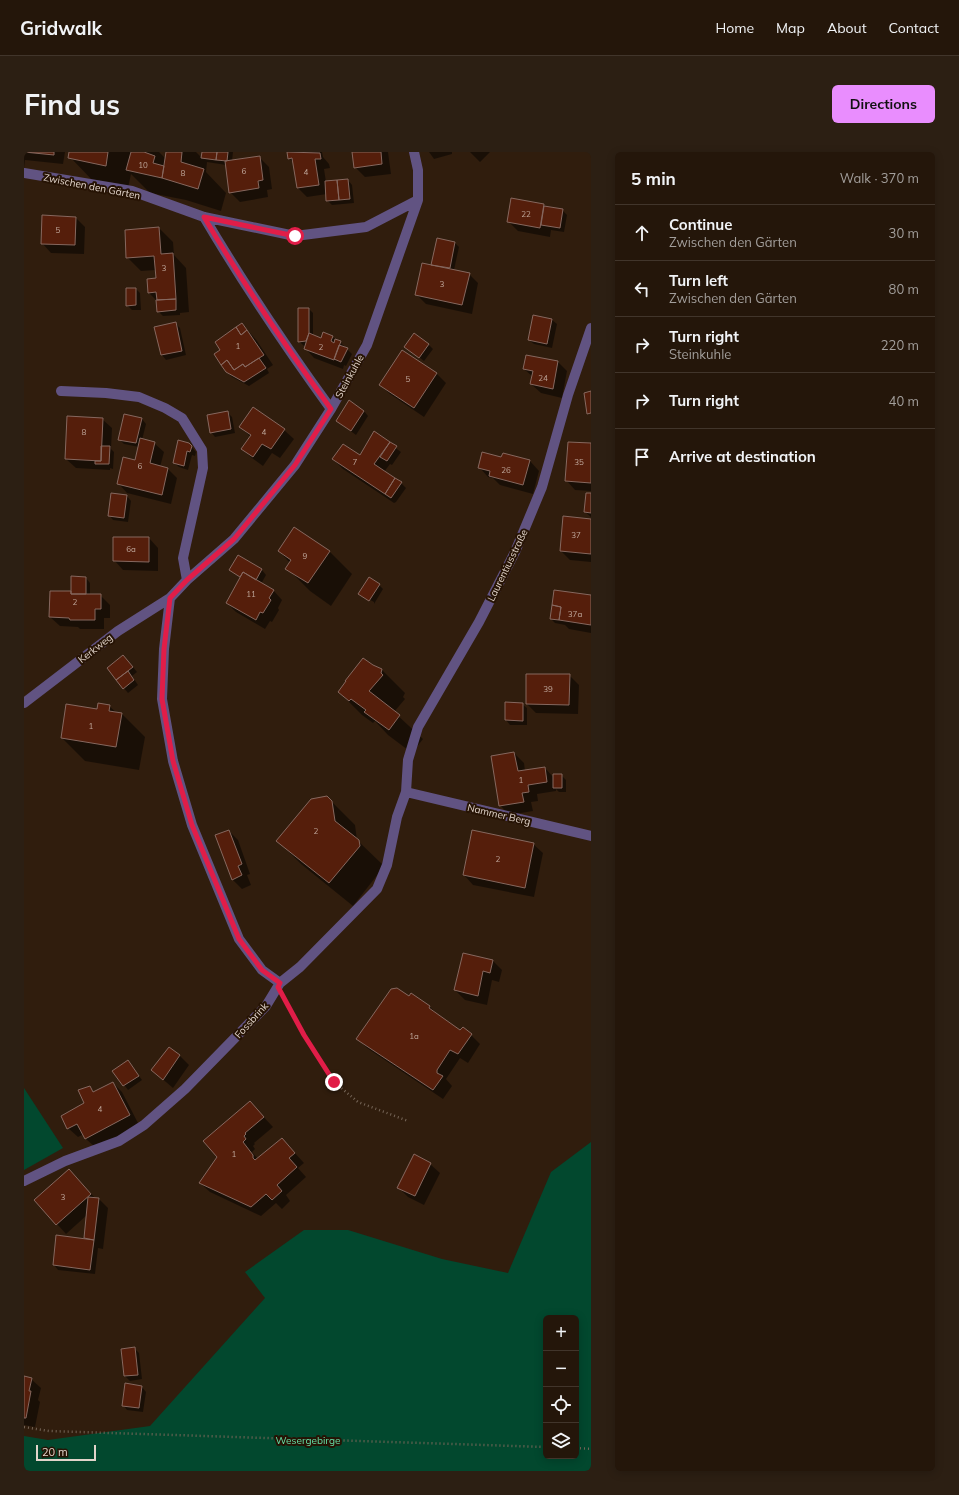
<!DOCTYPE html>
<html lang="en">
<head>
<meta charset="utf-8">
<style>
	:root { --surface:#24160a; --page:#2c1f13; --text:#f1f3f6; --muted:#a39f9c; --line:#41352b; --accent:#e98dfe }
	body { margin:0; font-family:Mulish,sans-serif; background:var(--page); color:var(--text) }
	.controls { position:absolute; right:12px; bottom:12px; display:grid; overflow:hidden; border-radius:6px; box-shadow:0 2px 10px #0003 }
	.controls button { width:36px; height:36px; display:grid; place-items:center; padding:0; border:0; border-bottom:1px solid var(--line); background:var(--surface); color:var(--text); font:20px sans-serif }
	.scale { position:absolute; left:12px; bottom:10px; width:60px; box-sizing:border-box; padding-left:4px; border:2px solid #e1d4ca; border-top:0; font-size:11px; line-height:14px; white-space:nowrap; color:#e1d4ca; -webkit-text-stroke:3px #261304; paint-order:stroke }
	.stop { position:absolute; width:12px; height:12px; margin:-9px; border:3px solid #e11d48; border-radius:50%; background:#fff }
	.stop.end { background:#e11d48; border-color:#fff; box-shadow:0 1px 4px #0008 }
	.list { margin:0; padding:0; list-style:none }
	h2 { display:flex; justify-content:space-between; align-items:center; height:52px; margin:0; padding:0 16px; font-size:17px }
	h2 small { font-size:13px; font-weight:400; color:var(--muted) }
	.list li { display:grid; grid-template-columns:26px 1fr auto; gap:12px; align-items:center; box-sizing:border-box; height:56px; padding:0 16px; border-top:1px solid var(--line) }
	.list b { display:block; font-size:15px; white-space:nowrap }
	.list p { margin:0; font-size:13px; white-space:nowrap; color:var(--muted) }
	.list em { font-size:13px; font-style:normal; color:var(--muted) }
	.icon { flex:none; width:22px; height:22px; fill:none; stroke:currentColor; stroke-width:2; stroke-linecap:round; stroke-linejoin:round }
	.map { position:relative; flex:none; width:567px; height:1319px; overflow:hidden; border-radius:6px }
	header { display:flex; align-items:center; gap:24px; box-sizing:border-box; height:56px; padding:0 20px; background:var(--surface); border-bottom:1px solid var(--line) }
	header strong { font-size:19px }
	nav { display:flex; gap:22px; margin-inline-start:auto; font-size:14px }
	.intro { display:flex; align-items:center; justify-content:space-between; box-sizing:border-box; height:96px; padding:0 24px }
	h1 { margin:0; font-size:28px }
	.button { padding:10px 18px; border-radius:6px; background:var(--accent); color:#111; font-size:14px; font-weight:700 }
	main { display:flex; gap:24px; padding:0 24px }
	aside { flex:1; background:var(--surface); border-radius:6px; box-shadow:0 2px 10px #0003 }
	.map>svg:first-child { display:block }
	.green { fill:#02482e; fill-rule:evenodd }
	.shadow { fill:#0007 }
	.building { fill:#551e0b; stroke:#86685f }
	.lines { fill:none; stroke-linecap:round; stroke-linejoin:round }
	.path { stroke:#766658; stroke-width:2.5; stroke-dasharray:1 3; stroke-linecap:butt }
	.minor { stroke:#615382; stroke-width:10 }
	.route { stroke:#e11d48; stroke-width:5 }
	.labels { text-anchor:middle; stroke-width:4; stroke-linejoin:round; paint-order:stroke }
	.number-label { font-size:8px; fill:#bea69a }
	.street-label { font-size:10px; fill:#e1d4ca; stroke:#261304 }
	.park-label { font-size:10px; fill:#66e2a9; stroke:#261304 }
</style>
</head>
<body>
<header>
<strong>Gridwalk</strong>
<nav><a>Home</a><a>Map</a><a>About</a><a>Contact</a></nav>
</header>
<div class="intro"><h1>Find us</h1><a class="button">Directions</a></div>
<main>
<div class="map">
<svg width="567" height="1319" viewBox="0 0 567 1319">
	<rect width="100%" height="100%" fill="#301d0d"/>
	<path class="green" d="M0,936L39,996L0,1018Z
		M567,990V1319H0V1284L24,1288L126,1274L241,1146L221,1120L280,1078H324L418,1107L484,1121L527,1020ZM522,1166H552V1304H522Z"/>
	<path class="shadow" d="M0,0H41L39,12L1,8L0,16Z
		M46,0H135L142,7L143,0H172L178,6L179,0H209L208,9L235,5L245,15L248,37L243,38L244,45L216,50L206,40L202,13L183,10L182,20L202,41L197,59L162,48L126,41L107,22L104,36L69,29L46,5Z
		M264,0H298L299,5L305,12L306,16L300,17L302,30L324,28L328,33L330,51L308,53L303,48V42L283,45L274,36L270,11L265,6Z
		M329,0H364L367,22L341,25L331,15Z
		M405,0H428V2L410,7Z
		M446,0H466L456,10Z
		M520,53L523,56L538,58L543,63L540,80L527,78L526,85L494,79L485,70Z
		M52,66L61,75L60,102L27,101L18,91Z
		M135,76L149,90L150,103L162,116L165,160L156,161V163L139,164L134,159L133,149L125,141L133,127L132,118L117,119L103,105Z
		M431,91L435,95L430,118L445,122L454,131L448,162L402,152L393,143L408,114Z
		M112,137L116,141L117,158H108L103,153Z
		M285,157L289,161V184L297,187L308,185L316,190L328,202L322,214L320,213L319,217L290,206L281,196L282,194H280L275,189Z
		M510,164L528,168L533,172L528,196L510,192L505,188Z
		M151,171L156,176L162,203L142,208L138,203L132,176Z
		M218,172L233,189L249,213L243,217L245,221L225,234L208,225L203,220L198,198Z
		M404,192L409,197L400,209L382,195Z
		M379,199L413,222L422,231L400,265L366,242L356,233Z
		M534,210L543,219L538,246L517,241L507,232L509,225L500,217Z
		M340,259L344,264L332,283L313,269Z
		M203,260L208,265L211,281L191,285L187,280Z
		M101,263L118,267L122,272L118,288L130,291L140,300L136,315L144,317L153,326L147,352L103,341L94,331L111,309L115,295L100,292L95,287Z
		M78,267L88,276L87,297L90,300L89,317L86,316V318L52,316L42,307Z
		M216,275L260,278L270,287L256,306L248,301L239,314L228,306L218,297L227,285Z
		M351,281L377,300L368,313L366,312L360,320L377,331L382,336L372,350L370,351L319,317L309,307L336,305Z
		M165,292L172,300L171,304L168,303L164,318L155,315L150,311Z
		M567,292V339L551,338L542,328Z
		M480,302L506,309L515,319L509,342L476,333L469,326L464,325L455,315L478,307Z
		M567,342V365L561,360Z
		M103,344L107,349L104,370L89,368L85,363Z
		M567,368V410L546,408L537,399Z
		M125,386L134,396V419L99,418L90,408Z
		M255,399H305L328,422L307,454L286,439L263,416L266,411Z
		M215,404L238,418L242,423L237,432L249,438L258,448L254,456L255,458L248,470L246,469L241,477L212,460L203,451L217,426L206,418Z
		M62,426L66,431V443H76L86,453V466H80V477H56L54,475L36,474L26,465Z
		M355,433L359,437L350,452V450L339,444Z
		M567,444V481L545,477L541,473L531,471L527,467Z
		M104,509L113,520L108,524L114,533L104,541L84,517Z
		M358,518L381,541L379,545L381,547L370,560L399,587L388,601L364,583L351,569L349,571L338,563L315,540Z
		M545,523L555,533L554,562L512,561L503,552Z
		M498,552L503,556V573H486L482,568Z
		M43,553L74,558L85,554L93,561L98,562L121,585L115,618L61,609L38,586Z
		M490,601L500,611L501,619L521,616L530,626L537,623L542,628V640H535L532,637V639L513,642L514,649L507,650L509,659L485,663L476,653Z
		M307,649L331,673L333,688L358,712V717L329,754L277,712L254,689Z
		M205,679L214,688L226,722L223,723L227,733L218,737L208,727Z
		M509,692L519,701L510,745L449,733L440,723Z
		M469,809L478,818L475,830L468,828L463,853L441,848L431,838Z
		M385,846L406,855L415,864L436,879L447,883L456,892L444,911L436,906L422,927L428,934L419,947L343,896L334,887Z
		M155,903L165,913L149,936L128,918Z
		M104,909L118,928L104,938L90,919Z
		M89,931L98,940L115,973L72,996L62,987L60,982L54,985L44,976L62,952L66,936L70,940Z
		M235,960L249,975L230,991L231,992L229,994L231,997L228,1000L234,1007L258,987L280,1011L274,1016L282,1025L262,1043L266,1049L258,1057L252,1051L237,1064L186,1040L176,1031Z
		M406,1012L416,1021L400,1053L384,1045L374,1035Z
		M45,1018L71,1046L75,1047L84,1056L79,1097L74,1096L71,1122L34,1118L30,1113L60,1088L63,1063L42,1082L33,1072Z
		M110,1196L115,1201L118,1227L106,1229L101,1224L98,1197Z
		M0,1225L7,1227L17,1236L14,1248L16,1250L11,1275L0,1273Z
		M118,1235L122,1240L119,1260L103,1258L99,1253Z"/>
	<path class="building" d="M0,0H30V3Z
		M45,0H84L82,14L44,6Z
		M107,0H120L131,4L129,11L140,14L138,26L102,18Z
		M142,0H158L157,10L180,17L174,37L138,26Z
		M178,0H193L192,8L177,6Z
		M193,0H204L203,9L192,8Z
		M263,0L296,1L297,7H291L295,33L273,36L268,6L264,7Z
		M328,0H357L358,12L330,16Z
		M236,4L239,28L234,29L235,36L205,41L201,9Z
		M324,27L326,47L315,48L313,28Z
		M313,28L315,48L302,49L301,29Z
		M487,46L520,52L516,76L483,70Z
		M520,54L539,57L536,76L517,73Z
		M18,63L52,65L51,93L17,92Z
		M135,75L137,102L149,101L152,147L133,148L132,140L124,141L123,127L132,126L130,104L102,106L101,78Z
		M413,86L431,90L426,116L407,113Z
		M398,111L446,121L438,153L391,143Z
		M102,136H112V153L102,154Z
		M152,147V158L133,160L132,148Z
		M274,156H285V181L282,189L274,190Z
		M509,163L528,167L523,192L504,188Z
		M152,170L158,199L137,203L130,175Z
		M218,171L223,178L217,183L212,175Z
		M212,175L217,183L223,178L240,203L221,215L219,212L210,218L203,208L197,213L190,202L196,198L191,190Z
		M299,180L309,184L307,189L310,191L311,187L317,189L310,208L280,197L285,181L297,186Z
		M390,181L405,192L395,206L380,195Z
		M315,193L324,196L317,210L310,207Z
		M378,198L413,221L390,256L355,233Z
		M502,203L534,209L529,237L506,232L509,219L499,217Z
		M235,206L242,216L220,230L202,220L197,213L203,208L210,218L219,212L221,215Z
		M567,239V261L563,262L560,241Z
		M325,248L340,259L327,279L312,269Z
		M229,255L261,277L247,297L238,292L229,305L217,297L227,283L215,275Z
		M204,259L207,277L186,281L183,263Z
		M100,262L118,266L112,291L94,288Z
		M43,264L79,266L77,309L41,307Z
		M350,279L366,290L350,312L371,326L361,342L308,307L319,292L336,303Z
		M116,286L131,290L126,311L144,316L138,343L93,332L99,305L111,308Z
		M154,288L165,291L168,294L166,300L163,299L160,314L149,311Z
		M366,290L373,294L363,309L356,305Z
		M544,290L567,291V331L541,329Z
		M77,294H86L85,312H71V309H77Z
		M458,300L477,305L479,301L506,308L499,333L465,324L466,319L454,316Z
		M371,326L378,330L367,346L361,342Z
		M87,341L103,343L100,366L84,364Z
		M562,341H567V361L560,360Z
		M539,364L567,367V402L536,399Z
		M270,375L306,399L284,431L261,417L267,408L254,399Z
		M89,385H125V410L89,409Z
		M214,403L238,417L232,428L219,420L216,425L205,418Z
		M219,420L250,438L245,446L247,448L239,461L236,460L232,468L202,451Z
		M47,424L62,425V442H47Z
		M345,425L356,432L345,449L334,442Z
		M530,438L567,443V473L535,468L537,455L528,453Z
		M26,439H47V442H77V457H71V468H46L45,466L25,465Z
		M528,453L537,455L535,468L526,467Z
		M99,503L109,515L92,528L83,516Z
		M339,506L349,513L358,517L357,521L359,523L345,539L376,563L365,578L340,560L342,558L327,547L325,549L314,540L322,529H321Z
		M104,519L110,528L99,537L92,528Z
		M502,522H546L545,553L502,552Z
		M481,550L499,551V569L481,568Z
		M74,551L86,553L85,559L98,561L92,595L37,586L42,552L73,557Z
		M490,600L494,619L521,615L523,630L504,633L505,640L498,641L500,650L475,654L467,604Z
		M529,622H538V636H529Z
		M303,644L308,649L311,669L335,688L336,694L305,731L252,689L287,647Z
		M205,678L218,712L214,714L218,723L208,728L191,683Z
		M448,678L510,691L501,736L439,723Z
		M439,801L469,808L466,821L459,819L454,844L430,838Z
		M373,836L385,844L387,841L406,854L405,856L436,878L439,875L448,882L434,902L426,898L413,918V921L419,924L409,938L332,887L367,837Z
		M145,895L156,903L139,928L127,918Z
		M104,908L115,924L99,934L88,919Z
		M89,930L106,963L61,987L53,972L43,977L37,964L60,951L54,938L66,934L69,940Z
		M226,949L240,965L221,981L222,982L220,984L222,987L219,990L229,1003V1006L231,1008L258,986L271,1001L265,1006L273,1015L253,1033L258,1039L248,1048L242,1042L227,1055L175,1031L193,1005L179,989Z
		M390,1002L407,1011L391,1044L373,1036Z
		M45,1017L67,1042L32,1073L10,1048Z
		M64,1045L75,1046L70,1088L60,1086Z
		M32,1083L70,1088L66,1118L29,1113Z
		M111,1195L114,1223L100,1224L97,1197Z
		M0,1224L8,1226L5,1239H7L2,1266H0Z
		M101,1231L118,1234L115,1256L98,1254Z"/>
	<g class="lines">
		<path class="path" d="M262,849L280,883L310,930L334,950L384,969
			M0,1275L25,1279L522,1295
			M552,1296L567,1297"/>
		<path class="minor" d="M0,21L108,39L180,65L271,84L342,75L394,48
			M180,65C219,131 262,195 307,257
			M37,239L82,241L115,245L141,256L158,266L178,298L179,316L159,406L163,428
			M146,446L140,497L138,547L149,609L168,673L215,787L238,818L256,831
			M0,551L94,479L146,446L163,428L210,387L271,313L307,257L343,193L394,48V18L390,0
			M382,640L567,684
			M0,1029L41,1009L95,989L120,973L161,937L242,854L256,831L276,815L353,737L363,713L373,665L382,640L384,608L394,575L455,470L491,400L518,335L544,243L567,176"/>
	</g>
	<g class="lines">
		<path class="route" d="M271,84L180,65C219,131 262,195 307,257L271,313L210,387L163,428L146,446L140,497L138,547L149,609L168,673L215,787L238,818L256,831L254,835L280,883L310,930"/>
	</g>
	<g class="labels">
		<g class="number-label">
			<text x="119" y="16">10</text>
			<text x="220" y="22">6</text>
			<text x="282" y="23">4</text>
			<text x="159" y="24">8</text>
			<text x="502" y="65">22</text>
			<text x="34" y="81">5</text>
			<text x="140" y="119">3</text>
			<text x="418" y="135">3</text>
			<text x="214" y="197">1</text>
			<text x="297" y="198">2</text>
			<text x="519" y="229">24</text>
			<text x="384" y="230">5</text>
			<text x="60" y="283">8</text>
			<text x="240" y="283">4</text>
			<text x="331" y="313">7</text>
			<text x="555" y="313">35</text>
			<text x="116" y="317">6</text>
			<text x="482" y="321">26</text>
			<text x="552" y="386">37</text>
			<text x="107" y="400">6a</text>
			<text x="281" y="407">9</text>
			<text x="227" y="445">11</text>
			<text x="51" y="453">2</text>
			<text x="551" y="465">37a</text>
			<text x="524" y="540">39</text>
			<text x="67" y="577">1</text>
			<text x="497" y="631">1</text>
			<text x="292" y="682">2</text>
			<text x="474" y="710">2</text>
			<text x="390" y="887">1a</text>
			<text x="76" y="960">4</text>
			<text x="210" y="1005">1</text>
			<text x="39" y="1048">3</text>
		</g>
		<g class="street-label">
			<text transform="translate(68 34) rotate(11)" y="4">Zwischen den Gärten</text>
			<text transform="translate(325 224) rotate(-61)" y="4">Steinkuhle</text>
			<text transform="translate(483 413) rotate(-64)" y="4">Laurentiusstraße</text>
			<text transform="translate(71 496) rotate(-38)" y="4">Kerkweg</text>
			<text transform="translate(475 662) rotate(13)" y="4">Nammer Berg</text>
			<text transform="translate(227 868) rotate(-48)" y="4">Fossbrink</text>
		</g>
		<g class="park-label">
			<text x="284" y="1292">Wesergebirge</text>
		</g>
	</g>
</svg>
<div class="controls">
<button>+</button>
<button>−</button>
<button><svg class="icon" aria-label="locate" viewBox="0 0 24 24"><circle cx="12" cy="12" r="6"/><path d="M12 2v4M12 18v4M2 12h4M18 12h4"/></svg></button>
<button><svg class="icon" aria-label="layers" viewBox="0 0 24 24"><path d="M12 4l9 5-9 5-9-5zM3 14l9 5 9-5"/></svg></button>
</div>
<div class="scale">20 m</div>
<div class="stop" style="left:271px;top:84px"></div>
<div class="stop end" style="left:310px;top:930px"></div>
</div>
<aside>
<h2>5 min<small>Walk · 370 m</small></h2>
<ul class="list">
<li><svg class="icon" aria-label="ahead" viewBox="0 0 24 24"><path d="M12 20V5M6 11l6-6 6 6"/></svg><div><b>Continue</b><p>Zwischen den Gärten</p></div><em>30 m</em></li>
<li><svg class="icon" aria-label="left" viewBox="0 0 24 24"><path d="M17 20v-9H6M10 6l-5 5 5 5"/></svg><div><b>Turn left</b><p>Zwischen den Gärten</p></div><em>80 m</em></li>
<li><svg class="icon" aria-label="right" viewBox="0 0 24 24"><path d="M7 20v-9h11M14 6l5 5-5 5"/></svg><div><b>Turn right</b><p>Steinkuhle</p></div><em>220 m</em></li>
<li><svg class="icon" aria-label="right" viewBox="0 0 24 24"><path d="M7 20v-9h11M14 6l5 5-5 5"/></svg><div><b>Turn right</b></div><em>40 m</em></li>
<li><svg class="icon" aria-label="arrive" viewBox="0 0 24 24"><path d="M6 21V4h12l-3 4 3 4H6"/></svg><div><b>Arrive at destination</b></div></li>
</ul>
</aside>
</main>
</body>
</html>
